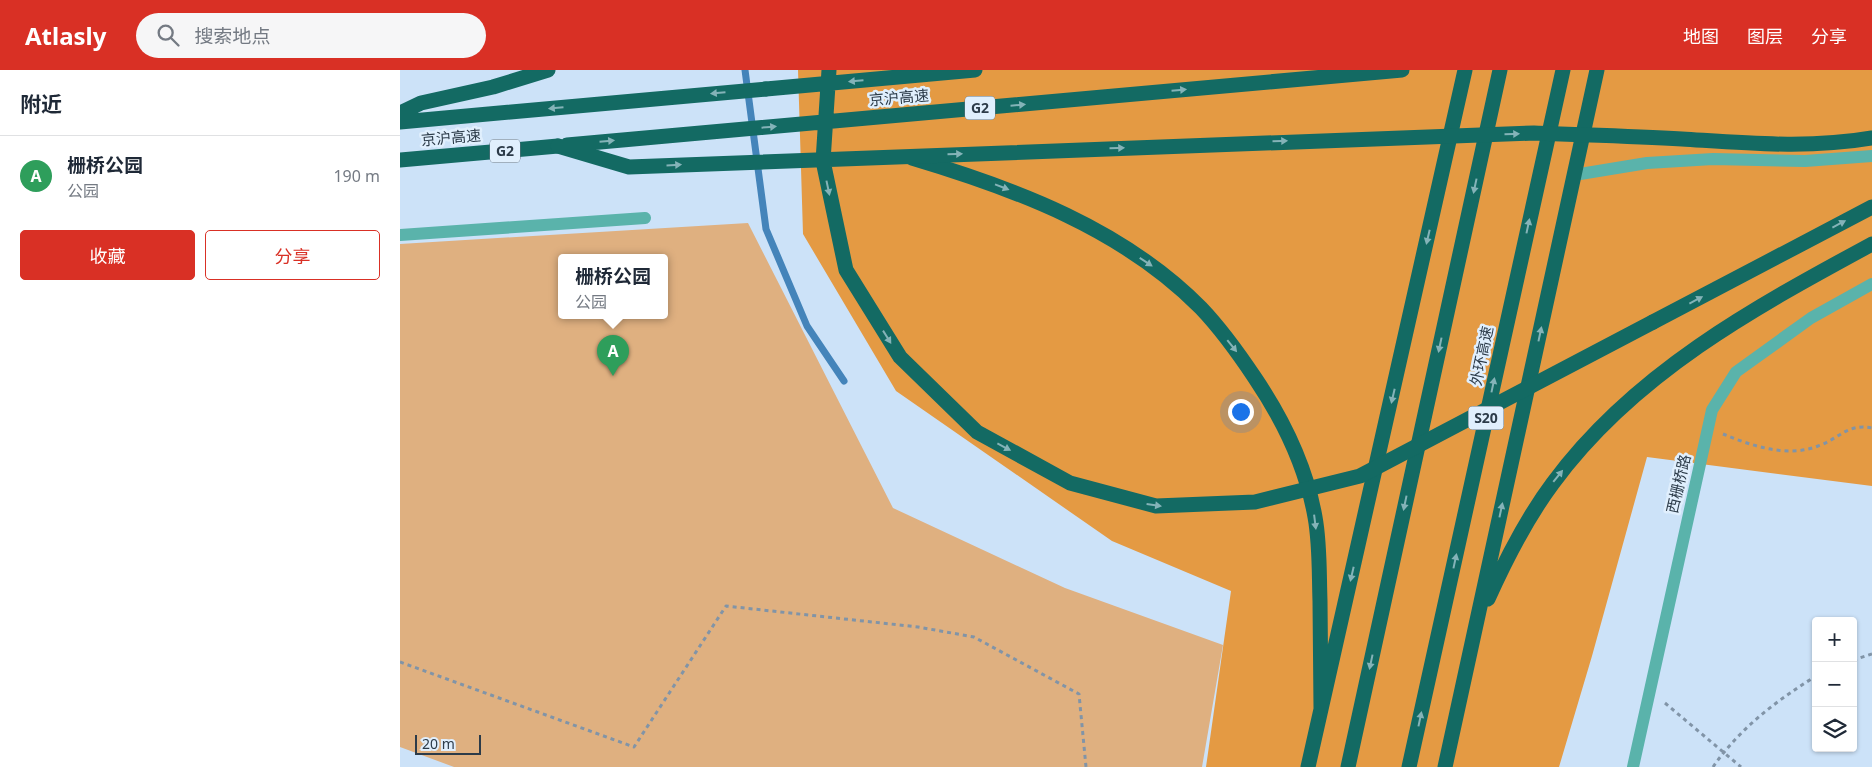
<!DOCTYPE html>
<html lang="zh">
<head>
<meta charset="utf-8">
<style>
	:root { --surface:#fff; --page:#f6f6f7; --text:#1f2937; --muted:#747a83; --line:#e0e1e3; --accent:#d93025 }
	body { margin:0; font-family:"Noto Sans","Noto Sans SC",sans-serif; background:var(--page); color:var(--text) }
	.controls { position:absolute; right:15px; bottom:15px; display:grid; overflow:hidden; border-radius:5px; box-shadow:0 1px 4px #0004 }
	.controls button { width:45px; height:45px; display:grid; place-items:center; padding:0; border:0; border-bottom:1px solid var(--line); background:var(--surface); color:var(--text); font:25px sans-serif }
	.scale { position:absolute; left:15px; bottom:12px; width:66px; box-sizing:border-box; padding-left:5px; border:2px solid #2c3b49; border-top:0; font-size:14px; line-height:18px; white-space:nowrap; color:#2c3b49; -webkit-text-stroke:4px #e0effd; paint-order:stroke }
	.you { position:absolute; left:840px; top:341px; width:18px; height:18px; margin:-12px; border:4px solid #fff; border-radius:50%; background:#1a73e8; box-shadow:0 0 0 8px #1a73e833 }
	.badge { display:grid; place-items:center; width:32px; height:32px; border-radius:50%; background:var(--accent); color:#fff; font-size:16px; font-weight:700 }
	.pin { position:absolute; translate:-50% -41px; filter:drop-shadow(0 1px 2px #0008) }
	.pin::after { content:''; position:absolute; top:26px; width:18px; height:15px; background:inherit; clip-path:polygon(0 0,100% 0,50% 100%) }
	.popup { position:absolute; left:158px; top:184px; width:110px; height:65px; box-sizing:border-box; display:grid; place-content:center; border-radius:5px; background:var(--surface); filter:drop-shadow(0 1px 4px #0005); font-size:16px; white-space:nowrap; color:var(--muted) }
	.popup b { font-size:19px; color:var(--text) }
	.popup::after { content:''; position:absolute; left:50%; top:100%; margin-left:-10px; border:10px solid transparent; border-top-color:var(--surface) }
	.list { margin:0; padding:0; list-style:none }
	h2 { display:flex; justify-content:space-between; align-items:center; height:65px; margin:0; padding:0 20px; font-size:21px }
	h2 small { font-size:16px; font-weight:400; color:var(--muted) }
	.list li { display:grid; grid-template-columns:32px 1fr auto; gap:15px; align-items:center; box-sizing:border-box; height:80px; padding:0 20px; border-top:1px solid var(--line) }
	.list b { display:block; font-size:19px; white-space:nowrap }
	.list p { margin:0; font-size:16px; white-space:nowrap; color:var(--muted) }
	.list em { font-size:16px; font-style:normal; color:var(--muted) }
	.actions { display:flex; gap:10px; padding:15px 20px }
	.actions a { flex:1; padding:11px 0; border:1px solid var(--accent); border-radius:5px; text-align:center; font-size:18px; color:var(--accent) }
	.actions .main { background:var(--accent); color:#fff }
	.icon { flex:none; width:28px; height:28px; fill:none; stroke:currentColor; stroke-width:2; stroke-linecap:round; stroke-linejoin:round }
	.map { position:relative; flex:none; width:1472px; height:697px; overflow:hidden }
	header { display:flex; align-items:center; gap:30px; box-sizing:border-box; height:70px; padding:0 25px; background:var(--accent); color:#fff }
	header strong { font-size:24px }
	nav { display:flex; gap:28px; margin-inline-start:auto; font-size:18px }
	.search { width:350px; height:45px; background:var(--page); display:flex; align-items:center; gap:12px; box-sizing:border-box; padding:0 18px; border-radius:28px; color:var(--muted); font-size:19px }
	main { display:flex }
	aside { flex:1; background:var(--surface) }
	.map>svg:first-child { display:block }
	.green { fill:#dfb080; fill-rule:evenodd }
	.forest { fill:#e49a43 }
	.lines { fill:none; stroke-linecap:round; stroke-linejoin:round }
	.stream { stroke:#4484ba; stroke-width:7 }
	.path { stroke:#8194a7; stroke-width:3; stroke-dasharray:4 4; stroke-linecap:butt }
	.lane { stroke:#5ab3ab; stroke-width:12 }
	.street { stroke:#5ab3ab; stroke-width:12 }
	.highway { stroke:#136a63; stroke-width:15 }
	.highway-bridge { stroke:#136a63; stroke-width:15 }
	.oneway { fill:#84b3b8 }
	.labels { text-anchor:middle; stroke-width:5; stroke-linejoin:round; paint-order:stroke }
	.shield { fill:#e0effd; stroke:#62717f; stroke-width:1 }
	.shield-label { font-size:14px; font-weight:bold; fill:#2c3b49 }
	.street-label { font-size:15px; fill:#2c3b49; stroke:#e0effd }
</style>
</head>
<body>
<header>
<strong>Atlasly</strong>
<div class="search"><svg class="icon" aria-label="search" viewBox="0 0 24 24"><circle cx="10" cy="10" r="6"/><path d="M15 15l6 6"/></svg>搜索地点</div>
<nav><a>地图</a><a>图层</a><a>分享</a></nav>
</header>
<main>
<aside>
<h2>附近<small></small></h2>
<ul class="list">
<li><span class="badge" style="background:#2e9e5b">A</span><div><b>栅桥公园</b><p>公园</p></div><em>190 m</em></li>
</ul>
<div class="actions"><a class="main">收藏</a><a>分享</a></div>
</aside>
<div class="map">
<svg width="1472" height="697" viewBox="0 0 1472 697">
	<rect width="100%" height="100%" fill="#cce2f8"/>
	<path class="green" d="M348,153L493,438L665,518L823,575L802,697H54L0,677V174ZM162,187H264V245H162Z"/>
	<path class="forest" d="M398,0H1472V416L1247,387L1192,586L1159,697H806L831,521L712,471L496,321L403,164Z"/>
	<g class="lines">
		<path class="stream" d="M345,0L366,159L407,256L444,311"/>
		<path class="path" d="M1323,364C1352,376 1388,388 1418,376C1439,369 1447,353 1472,358
			M1453,590L1472,584
			M0,592L234,677L326,536L518,557L574,567L679,624L686,697
			M1265,633L1341,697
			M1313,697C1340,658 1376,631 1416,606"/>
		<path class="lane" d="M1174,105L1247,93L1313,89L1405,91L1472,86
			M0,165L245,148"/>
		<path class="street" d="M1233,697L1312,340L1336,302L1411,248L1472,214"/>
		<path class="highway" d="M0,43L21,33L93,17L148,0
			M0,52L366,19
			M512,88C616,119 723,159 801,238C821,259 839,284 855,308C884,351 906,396 915,447C920,474 919,503 920,531C920,567 921,602 921,638
			M0,90L158,76
			M1253,252L1472,137
			M1088,529C1106,489 1126,449 1153,413C1234,303 1354,238 1472,174
			M908,697L1065,0
			M948,697L1100,0
			M1009,697L1163,0
			M1045,697L1197,0"/>
		<path class="highway-bridge" d="M429,0L423,91L446,200L500,287L577,362L670,413L756,436L855,432L960,406L1253,252
			M366,19L575,0
			M167,75L1002,0
			M158,76L229,97L1134,63C1184,65 1233,66 1282,69C1346,73 1409,79 1472,68"/>
	</g>
	<defs><path id="oneway-solid" d="M-6-.8H1V-3.2L6.5 0L1 3.2V.8H-6Z" transform="scale(1.25)"/></defs>
	<g class="oneway">
		<use href="#oneway-solid" transform="translate(456 11) rotate(175)"/>
		<use href="#oneway-solid" transform="translate(779 20) rotate(-5)"/>
		<use href="#oneway-solid" transform="translate(318 23) rotate(175)"/>
		<use href="#oneway-solid" transform="translate(618 35) rotate(-5)"/>
		<use href="#oneway-solid" transform="translate(156 38) rotate(175)"/>
		<use href="#oneway-solid" transform="translate(369 57) rotate(-5)"/>
		<use href="#oneway-solid" transform="translate(1112 64) rotate(-2)"/>
		<use href="#oneway-solid" transform="translate(207 71) rotate(-5)"/>
		<use href="#oneway-solid" transform="translate(880 71) rotate(-2)"/>
		<use href="#oneway-solid" transform="translate(717 78) rotate(-2)"/>
		<use href="#oneway-solid" transform="translate(555 84) rotate(-2)"/>
		<use href="#oneway-solid" transform="translate(274 95) rotate(-3)"/>
		<use href="#oneway-solid" transform="translate(1075 116) rotate(102)"/>
		<use href="#oneway-solid" transform="translate(602 117) rotate(21)"/>
		<use href="#oneway-solid" transform="translate(428 118) rotate(78)"/>
		<use href="#oneway-solid" transform="translate(1439 154) rotate(-28)"/>
		<use href="#oneway-solid" transform="translate(1128 156) rotate(-78)"/>
		<use href="#oneway-solid" transform="translate(1028 167) rotate(103)"/>
		<use href="#oneway-solid" transform="translate(746 192) rotate(33)"/>
		<use href="#oneway-solid" transform="translate(1296 230) rotate(-28)"/>
		<use href="#oneway-solid" transform="translate(1140 264) rotate(-78)"/>
		<use href="#oneway-solid" transform="translate(487 267) rotate(58)"/>
		<use href="#oneway-solid" transform="translate(1040 275) rotate(102)"/>
		<use href="#oneway-solid" transform="translate(832 276) rotate(51)"/>
		<use href="#oneway-solid" transform="translate(1093 315) rotate(-78)"/>
		<use href="#oneway-solid" transform="translate(993 326) rotate(103)"/>
		<use href="#oneway-solid" transform="translate(604 377) rotate(28)"/>
		<use href="#oneway-solid" transform="translate(1158 406) rotate(-51)"/>
		<use href="#oneway-solid" transform="translate(1005 433) rotate(102)"/>
		<use href="#oneway-solid" transform="translate(754 435) rotate(8)"/>
		<use href="#oneway-solid" transform="translate(1101 440) rotate(-78)"/>
		<use href="#oneway-solid" transform="translate(915 452) rotate(83)"/>
		<use href="#oneway-solid" transform="translate(1055 491) rotate(-78)"/>
		<use href="#oneway-solid" transform="translate(952 504) rotate(103)"/>
		<use href="#oneway-solid" transform="translate(971 592) rotate(102)"/>
		<use href="#oneway-solid" transform="translate(1020 649) rotate(-78)"/>
	</g>
	<g class="labels">
		<g class="shield">
			<rect x="565" y="26.5" width="30" height="23" rx="4"/>
			<rect x="90" y="69.5" width="30" height="23" rx="4"/>
			<rect x="1068.5" y="336.5" width="35" height="23" rx="4"/>
		</g>
		<g class="shield-label">
			<text x="580" y="43">G2</text>
			<text x="105" y="86">G2</text>
			<text x="1086" y="353">S20</text>
		</g>
		<g class="street-label">
			<text transform="translate(499 28) rotate(-5)" y="5">京沪高速</text>
			<text transform="translate(51 68) rotate(-5)" y="5">京沪高速</text>
			<text transform="translate(1082 286) rotate(-78)" y="5">外环高速</text>
			<text transform="translate(1279 414) rotate(-77)" y="5">西栅桥路</text>
		</g>
	</g>
</svg>
<div class="controls">
<button>+</button>
<button>−</button>
<button><svg class="icon" aria-label="layers" viewBox="0 0 24 24"><path d="M12 4l9 5-9 5-9-5zM3 14l9 5 9-5"/></svg></button>
</div>
<div class="scale">20 m</div>
<div class="you"></div>
<div class="pin badge" style="left:213px;top:306px;background:#2e9e5b">A</div>
<div class="popup"><b>栅桥公园</b>公园</div>
</div>
</main>
</body>
</html>
